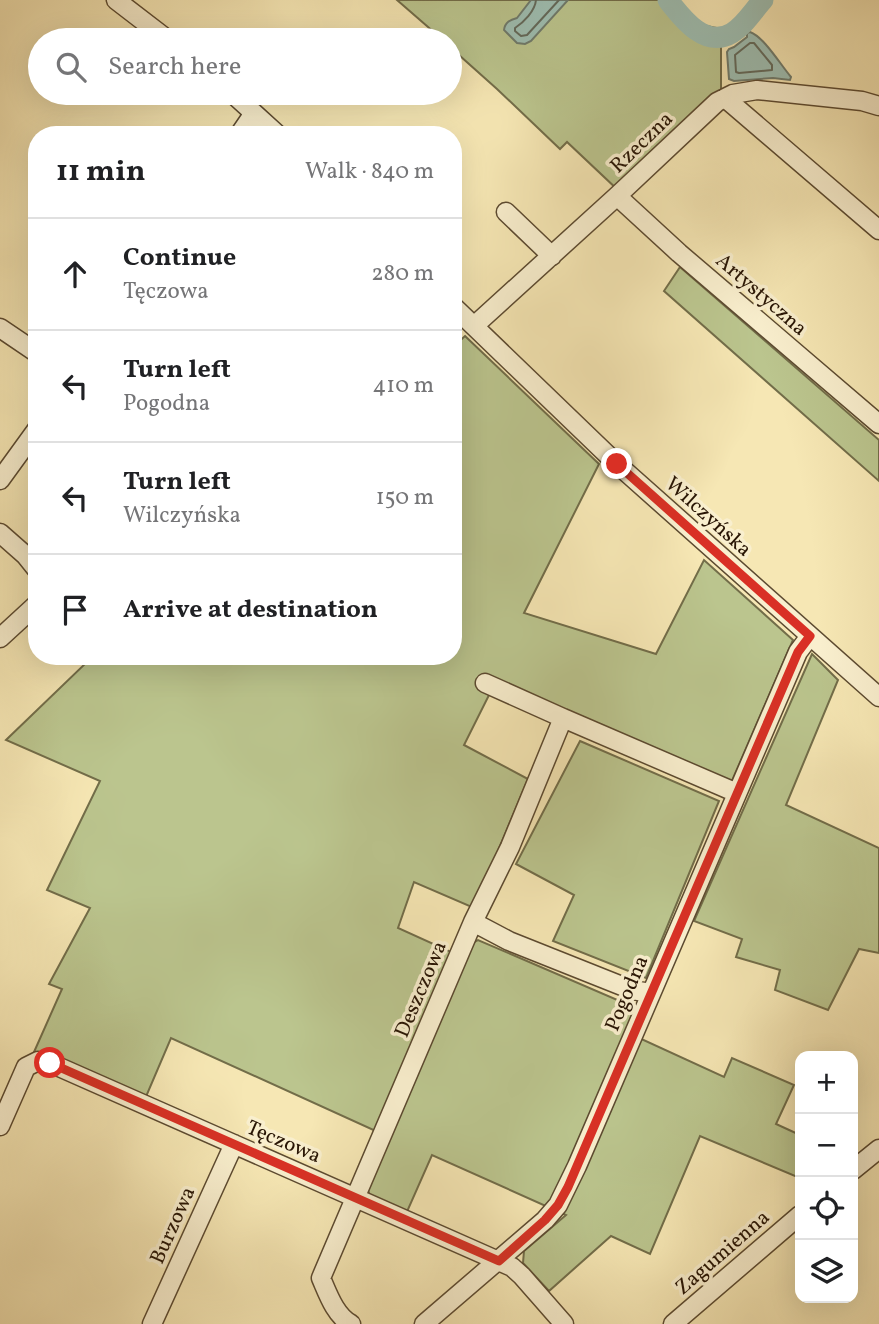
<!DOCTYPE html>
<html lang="en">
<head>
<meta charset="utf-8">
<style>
	:root { --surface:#fff; --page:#f2f2f2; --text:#202124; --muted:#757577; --line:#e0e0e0 }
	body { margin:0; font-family:Vollkorn,serif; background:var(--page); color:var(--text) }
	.controls { position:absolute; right:21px; bottom:21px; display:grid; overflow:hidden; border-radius:14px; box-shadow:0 7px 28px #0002 }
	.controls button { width:63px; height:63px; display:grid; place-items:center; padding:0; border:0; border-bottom:2px solid var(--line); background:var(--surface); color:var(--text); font:35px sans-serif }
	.stop { position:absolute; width:21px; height:21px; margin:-16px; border:5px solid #d93025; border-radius:50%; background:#fff }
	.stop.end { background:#d93025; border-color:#fff; box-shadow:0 2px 7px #0008 }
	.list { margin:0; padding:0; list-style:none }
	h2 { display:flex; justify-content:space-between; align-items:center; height:91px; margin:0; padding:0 28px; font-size:30px }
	h2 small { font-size:23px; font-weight:400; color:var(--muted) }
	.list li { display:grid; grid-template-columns:46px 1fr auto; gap:21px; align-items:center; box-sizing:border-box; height:112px; padding:0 28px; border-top:2px solid var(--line) }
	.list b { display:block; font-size:26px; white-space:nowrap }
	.list p { margin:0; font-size:23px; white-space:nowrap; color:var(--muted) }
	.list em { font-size:23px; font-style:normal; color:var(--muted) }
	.icon { flex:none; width:38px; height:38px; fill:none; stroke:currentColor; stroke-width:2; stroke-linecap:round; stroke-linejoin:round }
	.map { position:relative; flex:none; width:879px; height:1324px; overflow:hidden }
	.search { position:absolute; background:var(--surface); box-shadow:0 7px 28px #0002; left:28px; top:28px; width:434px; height:77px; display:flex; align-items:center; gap:18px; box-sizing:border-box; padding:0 24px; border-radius:38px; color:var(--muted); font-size:26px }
	.panel { position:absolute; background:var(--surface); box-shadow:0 7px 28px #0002; left:28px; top:126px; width:434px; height:539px; border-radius:28px }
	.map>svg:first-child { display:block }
	.green { fill:#bbc58e; stroke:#726d49; stroke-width:2 }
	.water { fill:#9ebfb3; stroke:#6f7b6d; stroke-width:2 }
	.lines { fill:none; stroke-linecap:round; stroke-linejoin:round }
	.shore { stroke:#636a5c; stroke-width:2 }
	.river { stroke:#9ebfb3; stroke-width:21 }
	.minor-casing { stroke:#5c4a30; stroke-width:21 }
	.minor { stroke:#f9efce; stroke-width:18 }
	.route { stroke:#d93025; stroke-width:9 }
	.labels { text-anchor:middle; stroke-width:7; stroke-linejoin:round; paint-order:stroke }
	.street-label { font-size:21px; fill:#281504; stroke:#f9efce }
</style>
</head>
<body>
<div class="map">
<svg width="879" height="1324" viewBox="0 0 879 1324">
	<rect width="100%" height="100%" fill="#f6e7b4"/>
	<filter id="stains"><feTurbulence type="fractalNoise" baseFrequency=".00286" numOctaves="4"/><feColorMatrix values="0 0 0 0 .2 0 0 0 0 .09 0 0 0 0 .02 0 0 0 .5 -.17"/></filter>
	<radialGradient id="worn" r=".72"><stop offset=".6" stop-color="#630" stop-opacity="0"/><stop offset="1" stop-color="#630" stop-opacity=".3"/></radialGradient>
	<path class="green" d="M397,0H679C694,22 704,29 731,29L721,43V92L619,191L567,142L560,149L497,89L450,47V40H443Z
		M680,267L879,440V481L664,291Z
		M465,336L599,464L524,613L656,654L704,560L793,640L731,783L496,681L464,745L528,779L474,908L414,882L398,928L453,953L478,940L636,1008L626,1032L724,1077L732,1058L794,1085L776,1124L800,1135V1175L795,1176L700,1136L650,1254L611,1236L549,1291L523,1263L524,1251L566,1215L432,1155L406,1214L371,1198L367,1188L389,1137L171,1038L145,1099L34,1052L62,989L49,984L90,908L47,890L100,781L6,740L86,663L81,656H453V347Z
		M812,654L838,680L786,805L879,848V953L859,949L828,1010L775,990L780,970L736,957L742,939L694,921Z
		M580,741L719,801L646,978L553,941L574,895L516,864Z"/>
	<path class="water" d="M531,0H568L531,41L525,44L517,43L504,30C505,22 510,20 517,18Z
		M750,32C764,37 780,64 791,77L790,80L773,78L734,81L729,79L727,52L729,49L734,47L747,37V33Z"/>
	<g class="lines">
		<path class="shore" d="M536,0C535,11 524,22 515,28V31L521,36L527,35L559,0
			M750,43H754L772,65V70L739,73L736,72L735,55Z"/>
		<path class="river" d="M668,0C682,18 705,49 732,33C744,26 753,11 763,0"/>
		<g class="minor-casing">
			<path id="minor" d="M116,0L168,40
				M232,93L278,135
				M725,98L879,230
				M239,135L254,113
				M617,196L679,253L879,424
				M506,212L552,256
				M453,306L617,464L879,697
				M474,326L617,196L717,102L733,94L757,90L862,101L879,106
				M0,328L37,353
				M0,480L37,429
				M0,533L25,555L37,570
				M0,638L37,604
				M485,683L563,718
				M473,922L509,941L632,990L651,993
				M0,1126L26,1067L38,1061L50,1063L512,1267L522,1276L564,1324
				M853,1170L879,1149
				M152,1324L234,1144
				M351,1324C335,1315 328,1294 321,1278L473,922L510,847L563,718L737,793
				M424,1324L545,1220L558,1205L577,1166L798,652L810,636
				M673,1324L800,1215"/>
		</g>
		<use href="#minor" class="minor"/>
	</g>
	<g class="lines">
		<path class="route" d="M50,1063L499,1261L545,1220L558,1205L568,1187L798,652L810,636L617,464"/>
	</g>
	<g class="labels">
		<g class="street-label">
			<text transform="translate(641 142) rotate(-44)" y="7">Rzeczna</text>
			<text transform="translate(762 294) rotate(41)" y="7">Artystyczna</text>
			<text transform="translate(709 516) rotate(42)" y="7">Wilczyńska</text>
			<text transform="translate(420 989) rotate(-67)" y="7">Deszczowa</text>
			<text transform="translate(626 993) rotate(-67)" y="7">Pogodna</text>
			<text transform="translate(284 1141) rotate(23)" y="7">Tęczowa</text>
			<text transform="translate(172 1225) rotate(-66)" y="7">Burzowa</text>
			<text transform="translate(722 1252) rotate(-41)" y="7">Zagumienna</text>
		</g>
	</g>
	<rect width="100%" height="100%" filter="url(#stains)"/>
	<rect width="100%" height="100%" fill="url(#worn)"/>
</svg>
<div class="controls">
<button>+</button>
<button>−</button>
<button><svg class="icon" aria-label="locate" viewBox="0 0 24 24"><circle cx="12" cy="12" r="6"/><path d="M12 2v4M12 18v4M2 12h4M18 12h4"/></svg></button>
<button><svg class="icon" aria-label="layers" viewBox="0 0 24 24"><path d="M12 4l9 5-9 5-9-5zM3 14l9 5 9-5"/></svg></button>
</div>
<div class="stop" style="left:50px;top:1063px"></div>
<div class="stop end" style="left:617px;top:464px"></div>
<div class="search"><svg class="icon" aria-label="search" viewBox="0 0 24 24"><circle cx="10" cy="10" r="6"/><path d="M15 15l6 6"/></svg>Search here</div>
<section class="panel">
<h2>11 min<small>Walk · 840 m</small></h2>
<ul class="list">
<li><svg class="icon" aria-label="ahead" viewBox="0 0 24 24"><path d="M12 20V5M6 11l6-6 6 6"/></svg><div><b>Continue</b><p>Tęczowa</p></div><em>280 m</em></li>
<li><svg class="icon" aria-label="left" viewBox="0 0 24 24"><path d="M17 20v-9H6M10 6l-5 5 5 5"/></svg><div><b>Turn left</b><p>Pogodna</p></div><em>410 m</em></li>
<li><svg class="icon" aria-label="left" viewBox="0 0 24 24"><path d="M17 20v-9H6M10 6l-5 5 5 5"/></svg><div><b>Turn left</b><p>Wilczyńska</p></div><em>150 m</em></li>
<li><svg class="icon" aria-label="arrive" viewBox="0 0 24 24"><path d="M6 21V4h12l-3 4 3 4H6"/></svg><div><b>Arrive at destination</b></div></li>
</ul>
</section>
</div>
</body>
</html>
